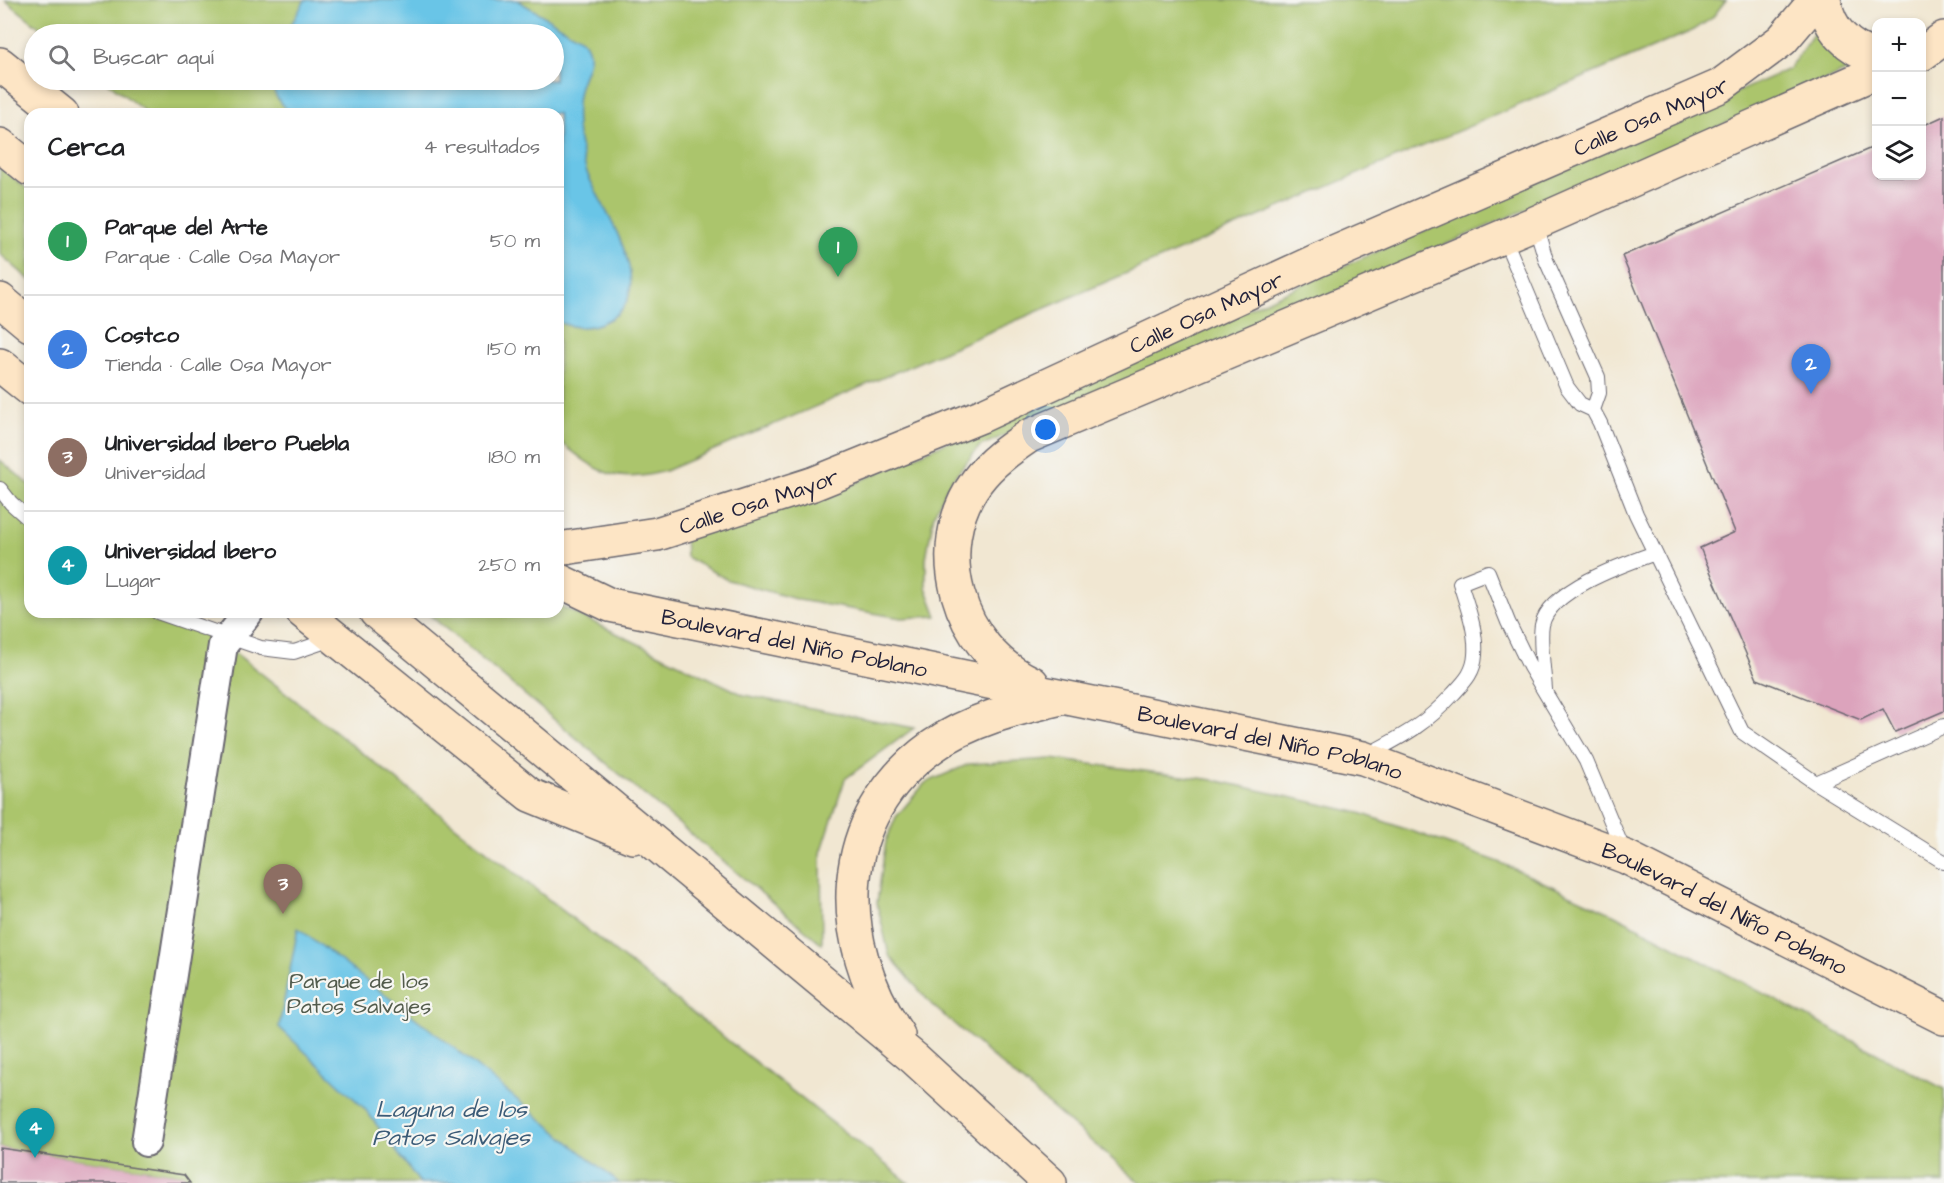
<!DOCTYPE html>
<html lang="es">
<head>
<meta charset="utf-8">
<style>
	:root { --surface:#fff; --page:#f2f2f2; --text:#202124; --muted:#757577; --line:#e0e0e0; --accent:#1a73e8 }
	body { margin:0; font-family:"Architects Daughter",sans-serif; background:var(--page); color:var(--text) }
	.controls { position:absolute; right:18px; top:18px; display:grid; overflow:hidden; border-radius:12px; box-shadow:0 3px 9px #0003 }
	.controls button { width:54px; height:54px; display:grid; place-items:center; padding:0; border:0; border-bottom:2px solid var(--line); background:var(--surface); color:var(--text); font:30px sans-serif }
	.you { position:absolute; left:1046px; top:430px; width:21px; height:21px; margin:-15px; border:4px solid #fff; border-radius:50%; background:#1a73e8; box-shadow:0 0 0 9px #1a73e833 }
	.badge { display:grid; place-items:center; width:39px; height:39px; border-radius:50%; background:var(--accent); color:#fff; font-size:20px; font-weight:700 }
	.pin { position:absolute; translate:-50% -50px; filter:drop-shadow(0 2px 3px #0008) }
	.pin::after { content:''; position:absolute; top:32px; width:21px; height:18px; background:inherit; clip-path:polygon(0 0,100% 0,50% 100%) }
	.list { margin:0; padding:0; list-style:none }
	h2 { display:flex; justify-content:space-between; align-items:center; height:78px; margin:0; padding:0 24px; font-size:26px }
	h2 small { font-size:20px; font-weight:400; color:var(--muted) }
	.list li { display:grid; grid-template-columns:39px 1fr auto; gap:18px; align-items:center; box-sizing:border-box; height:108px; padding:0 24px; border-top:2px solid var(--line) }
	.list b { display:block; font-size:22px; white-space:nowrap }
	.list p { margin:0; font-size:20px; white-space:nowrap; color:var(--muted) }
	.list em { font-size:20px; font-style:normal; color:var(--muted) }
	.icon { flex:none; width:33px; height:33px; fill:none; stroke:currentColor; stroke-width:2; stroke-linecap:round; stroke-linejoin:round }
	.map { position:relative; flex:none; width:1944px; height:1183px; overflow:hidden }
	.search { position:absolute; background:var(--surface); box-shadow:0 3px 9px #0003; left:24px; top:24px; width:540px; height:66px; display:flex; align-items:center; gap:15px; box-sizing:border-box; padding:0 21px; border-radius:33px; color:var(--muted); font-size:22px }
	.panel { position:absolute; background:var(--surface); box-shadow:0 3px 9px #0003; left:24px; top:108px; width:540px; height:510px; border-radius:18px }
	.map>svg:first-child { display:block }
	.green { fill:#abc56c; stroke:#667454; stroke-width:1.5 }
	.water { fill:#69c5e7; stroke:#467491; stroke-width:1.5 }
	.building { fill:#dca3bc }
	.lines { fill:none; stroke-linecap:round; stroke-linejoin:round }
	.lane-casing { stroke:#6a6770; stroke-width:16 }
	.street-casing { stroke:#6a6770; stroke-width:32 }
	.secondary-casing { stroke:#6a6770; stroke-width:36 }
	.lane { stroke:#fff; stroke-width:14 }
	.street { stroke:#fff; stroke-width:28 }
	.secondary { stroke:#fde5c5; stroke-width:33 }
	.labels { text-anchor:middle; stroke-width:4.5; stroke-linejoin:round; paint-order:stroke }
	.street-label { font-size:22px; fill:#22223b; stroke:#f6f6f2 }
	.park-label { font-size:22px; fill:#525b4c; stroke:#f6f6f2 }
	.water-label { font-size:24px; font-style:italic; fill:#3b5b77; stroke:#f6f6f2 }
</style>
</head>
<body>
<div class="map">
<svg width="1944" height="1183" viewBox="0 0 1944 1183">
	<rect width="100%" height="100%" fill="#f6f6f2"/>
	<filter id="ink" filterUnits="userSpaceOnUse"><feTurbulence type="fractalNoise" baseFrequency=".0167" numOctaves="2"/><feDisplacementMap in="SourceGraphic" scale="12" xChannelSelector="R" yChannelSelector="G"/><feConvolveMatrix kernelMatrix="1 2 1 2 8 2 1 2 1" color-interpolation-filters="sRGB"/></filter>
	<filter id="wash" filterUnits="userSpaceOnUse"><feTurbulence type="fractalNoise" baseFrequency=".008" numOctaves="4" result="noise"/><feDisplacementMap in="SourceGraphic" scale="24" xChannelSelector="R" yChannelSelector="G"/><feGaussianBlur stdDeviation="1.35" result="paint"/><feColorMatrix in="noise" values="0 0 0 0 0 0 0 0 0 0 0 0 0 0 0 0 0 1.4 0 .05"/><feComposite in="paint" operator="in"/></filter>
	<g filter="url(#wash)">
		<rect width="100%" height="100%" fill="#f1e7d2"/>
		<path class="green" d="M5,0H1726L1712,18L1694,30L665,471C614,486 597,471 558,440V114H148L105,80H554V34H48Z
			M1816,30L1832,49L1860,65L980,446L950,482L934,514L926,558V587L937,616L901,618L799,600L728,580L686,557L685,534L830,494L1789,69Z
			M0,167L30,191V280L0,254Z
			M0,460L30,485V612H183L909,1183H190L184,1175L0,1148Z
			M558,605L744,695L914,728L845,779L821,853L822,944L426,612H558Z
			M1052,759L1214,780L1360,813L1499,862L1615,915L1944,1089V1183H1140L932,1005L889,955L877,903L886,841L896,817L925,783L969,764Z"/>
		<path class="water" d="M305,0H517L582,39C598,56 583,72 579,90C576,103 576,123 578,136C581,148 583,163 588,175C604,213 664,293 606,321C590,329 575,329 558,322V114H292C280,105 273,95 271,80H554V34H286Z
			M298,928L448,1043L619,1183H420L365,1109L279,1027Z"/>
		<g id="blocks">
			<path class="building" d="M1944,116V711L1895,732L1883,709L1861,720L1757,679L1700,548L1735,532L1622,256L1876,146V176H1922V126Z
				M0,1148L184,1175L190,1183H0Z"/>
		</g>
	</g>
	<g filter="url(#ink)">
		<use href="#blocks" fill-opacity="0" stroke="#6a6770" stroke-width="1.5"/>
		<g class="lines">
			<g class="lane-casing">
				<path id="lane" d="M1535,223L1546,260L1598,377L1599,393L1593,410
					M1503,235L1567,387L1580,404L1593,410L1600,423L1636,514L1742,732L1816,783L1944,862
					M0,489L11,503L30,520
					M157,612L261,648L294,652L335,638
					M1545,690C1544,672 1539,641 1542,625C1549,590 1624,564 1655,553
					M1367,755C1403,736 1425,725 1453,694C1464,682 1474,673 1475,655C1477,631 1467,606 1460,583L1488,572L1508,622L1530,667L1586,761L1624,852
					M1816,783L1944,726"/>
			</g>
			<g class="street-casing">
				<path id="street" d="M146,1142L223,645L249,612"/>
			</g>
			<g class="secondary-casing">
				<g id="secondary">
					<path d="M1824,0C1829,29 1848,49 1876,57"/>
					<path d="M1922,54L1944,38"/>
					<path d="M0,64L62,114"/>
					<path d="M0,145L30,169"/>
					<path d="M0,300L30,325"/>
					<path d="M0,365L30,389"/>
					<path id="s1" d="M558,549L657,534L813,484L981,416L1318,260L1720,86L1782,40L1816,0"/>
					<path id="s2" d="M558,580L610,605L1363,758L1626,857L1944,1018"/>
					<path d="M303,612L530,795L633,837"/>
					<path d="M376,612L915,1059L1050,1183"/>
					<path d="M1032,683C957,649 928,547 977,481C991,462 1010,449 1029,436L1535,223L1876,72"/>
					<path d="M898,1035C833,939 833,817 933,746C969,720 1015,709 1057,699"/>
				</g>
			</g>
			<use href="#lane" class="lane"/>
			<use href="#street" class="street"/>
			<use href="#secondary" class="secondary"/>
		</g>
	</g>
	<g class="labels">
		<g class="street-label">
			<text dy="8" stroke="none"><textPath href="#s1" startOffset="1179">Calle Osa Mayor</textPath></text>
			<text dy="8" stroke="none"><textPath href="#s1" startOffset="693">Calle Osa Mayor</textPath></text>
			<text dy="8" stroke="none"><textPath href="#s1" startOffset="207">Calle Osa Mayor</textPath></text>
			<text dy="8" stroke="none"><textPath href="#s2" startOffset="246">Boulevard del Niño Poblano</textPath></text>
			<text dy="8" stroke="none"><textPath href="#s2" startOffset="732">Boulevard del Niño Poblano</textPath></text>
			<text dy="8" stroke="none"><textPath href="#s2" startOffset="1218">Boulevard del Niño Poblano</textPath></text>
		</g>
		<g class="park-label">
			<text x="359" y="988">Parque de los<tspan x="359" dy="25">Patos Salvajes</tspan></text>
		</g>
		<g class="water-label">
			<text x="451" y="1117">Laguna de los<tspan x="451" dy="28">Patos Salvajes</tspan></text>
		</g>
	</g>
</svg>
<div class="controls">
<button>+</button>
<button>−</button>
<button><svg class="icon" aria-label="layers" viewBox="0 0 24 24"><path d="M12 4l9 5-9 5-9-5zM3 14l9 5 9-5"/></svg></button>
</div>
<div class="you"></div>
<div class="pin badge" style="left:838px;top:277px;background:#2e9e5b">1</div>
<div class="pin badge" style="left:1811px;top:394px;background:#3f7fe0">2</div>
<div class="pin badge" style="left:283px;top:914px;background:#8d6e63">3</div>
<div class="pin badge" style="left:35px;top:1158px;background:#0f9aa8">4</div>
<div class="search"><svg class="icon" aria-label="search" viewBox="0 0 24 24"><circle cx="10" cy="10" r="6"/><path d="M15 15l6 6"/></svg>Buscar aquí</div>
<section class="panel">
<h2>Cerca<small>4 resultados</small></h2>
<ul class="list">
<li><span class="badge" style="background:#2e9e5b">1</span><div><b>Parque del Arte</b><p>Parque · Calle Osa Mayor</p></div><em>50 m</em></li>
<li><span class="badge" style="background:#3f7fe0">2</span><div><b>Costco</b><p>Tienda · Calle Osa Mayor</p></div><em>150 m</em></li>
<li><span class="badge" style="background:#8d6e63">3</span><div><b>Universidad Ibero Puebla</b><p>Universidad</p></div><em>180 m</em></li>
<li><span class="badge" style="background:#0f9aa8">4</span><div><b>Universidad Ibero</b><p>Lugar</p></div><em>250 m</em></li>
</ul>
</section>
</div>
</body>
</html>
